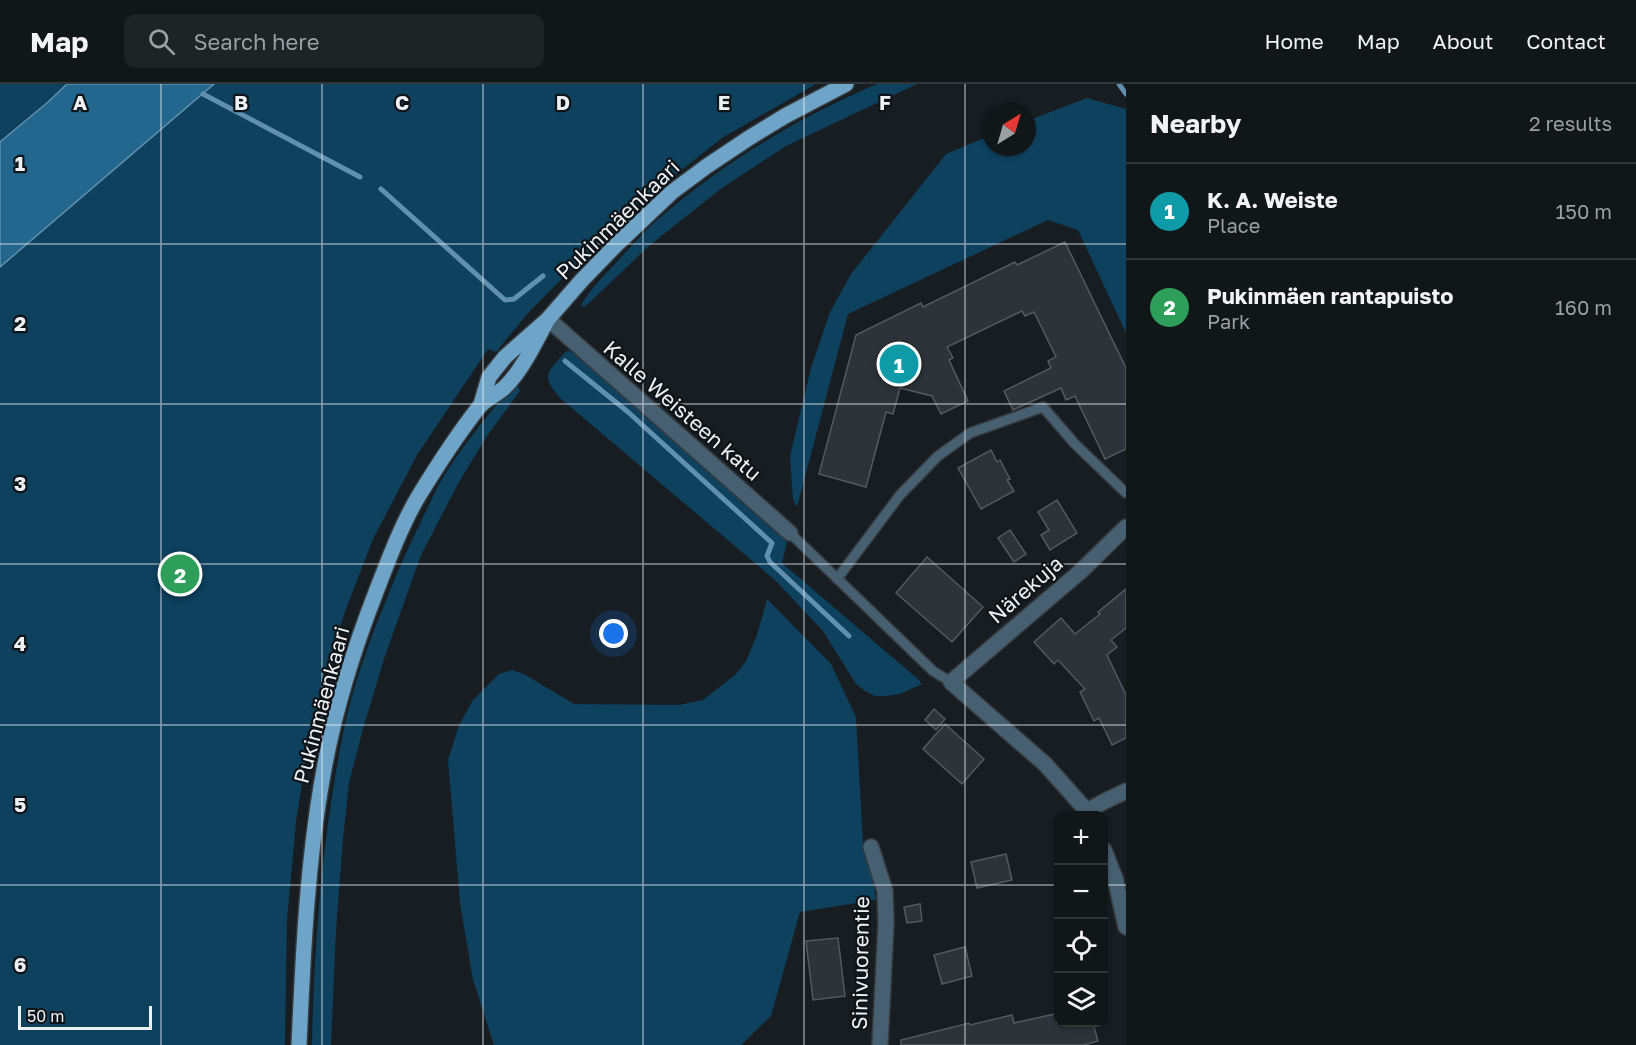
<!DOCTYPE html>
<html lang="en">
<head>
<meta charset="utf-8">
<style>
	:root { --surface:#111619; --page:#1e2326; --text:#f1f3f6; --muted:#9c9fa2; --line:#303538; --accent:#2563eb }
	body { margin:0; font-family:"Golos Text",sans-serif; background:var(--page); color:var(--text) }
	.controls { position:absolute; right:18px; bottom:18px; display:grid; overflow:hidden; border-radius:12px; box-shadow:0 2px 4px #0004 }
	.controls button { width:54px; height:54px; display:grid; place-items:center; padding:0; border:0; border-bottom:2px solid var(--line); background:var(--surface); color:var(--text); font:30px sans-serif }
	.compass { position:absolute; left:982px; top:18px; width:54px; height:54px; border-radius:50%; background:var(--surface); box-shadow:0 2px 4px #0004; rotate:37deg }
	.scale { position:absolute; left:18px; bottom:15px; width:134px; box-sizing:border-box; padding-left:6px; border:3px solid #edf1f4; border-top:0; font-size:16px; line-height:21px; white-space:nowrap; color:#edf1f4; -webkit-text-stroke:4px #0e1418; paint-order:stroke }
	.you { position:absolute; left:614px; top:550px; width:21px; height:21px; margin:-15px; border:4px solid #fff; border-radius:50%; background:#1a73e8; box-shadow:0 0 0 9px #1a73e833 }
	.badge { display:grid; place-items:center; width:39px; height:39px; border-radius:50%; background:var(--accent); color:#fff; font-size:20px; font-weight:700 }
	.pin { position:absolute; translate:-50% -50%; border:3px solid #fff; box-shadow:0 2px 6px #0006 }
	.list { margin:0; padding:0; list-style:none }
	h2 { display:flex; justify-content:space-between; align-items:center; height:78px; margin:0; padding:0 24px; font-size:26px }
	h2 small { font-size:20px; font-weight:400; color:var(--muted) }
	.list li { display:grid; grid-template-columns:39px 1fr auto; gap:18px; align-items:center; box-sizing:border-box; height:96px; padding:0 24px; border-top:2px solid var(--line) }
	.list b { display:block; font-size:22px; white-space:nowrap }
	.list p { margin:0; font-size:20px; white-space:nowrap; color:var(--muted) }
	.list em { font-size:20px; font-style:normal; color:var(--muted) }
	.icon { flex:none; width:33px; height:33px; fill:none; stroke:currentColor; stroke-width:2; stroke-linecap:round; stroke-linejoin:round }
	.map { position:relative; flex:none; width:1126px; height:961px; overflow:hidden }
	header { display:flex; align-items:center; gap:36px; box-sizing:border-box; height:84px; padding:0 30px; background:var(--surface); border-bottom:2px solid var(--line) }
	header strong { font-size:28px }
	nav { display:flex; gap:33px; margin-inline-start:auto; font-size:21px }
	.search { width:420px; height:54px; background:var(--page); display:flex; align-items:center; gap:15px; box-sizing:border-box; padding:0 21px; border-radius:12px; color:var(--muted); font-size:22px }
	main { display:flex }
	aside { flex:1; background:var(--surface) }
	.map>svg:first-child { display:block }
	.green { fill:#0e415e }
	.water { fill:#24678e; stroke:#6090ad; stroke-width:1.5 }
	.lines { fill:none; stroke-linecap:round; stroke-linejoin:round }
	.stream { stroke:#6090ad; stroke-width:5 }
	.building { fill:#2d3338; stroke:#525a5f; stroke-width:1.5 }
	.lane-casing { stroke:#353b3f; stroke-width:12 }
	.street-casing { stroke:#353b3f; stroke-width:18 }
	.primary-casing { stroke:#353b3f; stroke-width:18 }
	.lane { stroke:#465f71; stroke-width:9 }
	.street { stroke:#465f71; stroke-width:15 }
	.primary { stroke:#6ea4c7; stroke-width:15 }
	.grid { fill:none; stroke:#edf1f4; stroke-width:1.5; stroke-opacity:0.55 }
	.labels { text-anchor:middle; stroke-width:4.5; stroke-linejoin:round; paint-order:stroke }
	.street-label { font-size:21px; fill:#edf1f4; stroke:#0e1418 }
	.grid-label { font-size:20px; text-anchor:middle; font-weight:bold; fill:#edf1f4; stroke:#0e1418; stroke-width:4.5; stroke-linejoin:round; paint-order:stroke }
</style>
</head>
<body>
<header>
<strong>Map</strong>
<div class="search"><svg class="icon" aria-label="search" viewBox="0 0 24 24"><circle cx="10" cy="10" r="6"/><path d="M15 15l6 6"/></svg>Search here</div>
<nav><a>Home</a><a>Map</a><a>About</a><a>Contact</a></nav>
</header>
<main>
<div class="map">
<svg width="1126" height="961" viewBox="0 0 1126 961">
	<rect width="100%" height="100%" fill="#171d21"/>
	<path class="green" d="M0,0H67L48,18L0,58Z
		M214,0H816L722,54L626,130L529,228L496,268L488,265L417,371L373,455L346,525L322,598L303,692L296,738L287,836L285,961H0V183Z
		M877,0H917L786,62L722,104L650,161L589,219L584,223L581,221C591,203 609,187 622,172C634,160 644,147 657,136C723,79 797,34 877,0Z
		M1087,14L1126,25V249L1078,146L1048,136L848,230L797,423L793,416L790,372L811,284L830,228L851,190L946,70L991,51V63H1027V37Z
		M570,267L582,275L787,458L782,479L919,596L922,600L900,610L886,612H875L865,607L856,600L851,592L823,547L776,497L560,314C540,290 547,290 565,268Z
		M514,301L518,302L520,307L487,352L459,398L421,471L384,575L363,645L349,699L343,755L336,846L331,961H312C314,853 323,746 345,640C357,586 378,535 399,485C407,466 417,446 426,427C431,417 436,405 442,395C462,362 487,333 510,304Z
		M767,515L831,580L856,633L863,761L872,789L876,816L800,828L771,932L741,961H494L473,896L460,819L448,676L459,641L473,616L499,590L512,586L524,590L574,620L679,621L703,616L736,590L746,577L757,551Z"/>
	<path class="water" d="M67,0H214L0,183V58L48,18Z"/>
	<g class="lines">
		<path class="stream" d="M1119,0L1126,10
			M203,10L360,93
			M381,105L505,216L514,215L543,192
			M565,277L628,328L772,459L767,472L770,478L849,552"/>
	</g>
	<path class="building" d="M1065,158L1126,284V365L1105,375L1075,312L1066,316L1061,304L1013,326L1004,307L1051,284L1048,277L1056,273L1034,228L1025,232L1022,227L947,263L953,274L949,276L968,317L941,330L932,312L900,304L893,330L886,328L866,403L819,390L856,251L921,219L923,223L1015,178L1017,181Z
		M991,366L997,378L1000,376L1010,395L1007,396L1014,407L981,425L958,384Z
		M1057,416L1077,449L1050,466L1041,451L1049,446L1038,428Z
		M1010,446L1026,470L1014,478L998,454Z
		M927,473L983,523L952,558L896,509Z
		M1126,505V544L1111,556L1117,563L1107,571L1126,611V654L1112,661L1099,634L1094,637L1080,608L1085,605L1058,576L1054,580L1034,558L1061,534L1075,550L1100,530L1098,528Z
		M934,625L945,635L936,646L925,636Z
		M945,640L984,675L962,700L923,665Z
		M1006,770L1012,796L977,804L971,778Z
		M920,820L922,837L907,839L904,823Z
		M838,854L845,912L813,916L806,857Z
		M965,863L972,892L942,900L934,871Z
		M1055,930L1057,939H1093L1098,957L1084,961H901V956L969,939L970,941L1012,931L1014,939Z"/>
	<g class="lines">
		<g class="lane-casing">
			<path id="lane" d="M790,449L933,587L951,598
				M837,495L900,411L938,372L970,349L1043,323L1075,360L1126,409"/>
		</g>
		<g class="street-casing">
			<path id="street" d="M548,235L790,449
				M1087,727L1103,718L1126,707
				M1088,732L1087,727L1045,680L951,598L1081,487L1126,443
				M871,763L885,807L886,839L880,961
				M1104,766L1115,794L1126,843"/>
		</g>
		<g class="primary-casing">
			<path id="primary" d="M481,320L489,293L505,273L548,235L582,196L615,162L672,108L707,82L749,54L785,32L846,0
				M299,961C303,871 307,780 323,691C334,628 353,567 376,508C388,477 401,442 418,413C437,382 457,351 479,323C486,315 496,311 504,304C523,286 535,258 548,235"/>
		</g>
		<use href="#lane" class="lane"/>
		<use href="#street" class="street"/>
		<use href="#primary" class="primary"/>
	</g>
	<path class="grid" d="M161,0V961M322,0V961M483,0V961M643,0V961M804,0V961M965,0V961M0,160H1126M0,320H1126M0,480H1126M0,641H1126M0,801H1058M1104,801H1126"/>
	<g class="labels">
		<g class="street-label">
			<text transform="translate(618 136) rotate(-44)" y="7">Pukinmäenkaari</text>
			<text transform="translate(682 327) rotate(41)" y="7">Kalle Weisteen katu</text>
			<text transform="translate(1026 506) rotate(-41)" y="7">Närekuja</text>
			<text transform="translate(322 621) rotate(-75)" y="7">Pukinmäenkaari</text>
			<text transform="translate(861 879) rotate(-89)" y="7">Sinivuorentie</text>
		</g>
	</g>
	<g class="grid-label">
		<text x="80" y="26">A</text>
		<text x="241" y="26">B</text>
		<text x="402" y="26">C</text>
		<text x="563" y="26">D</text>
		<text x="724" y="26">E</text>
		<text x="885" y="26">F</text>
		<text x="20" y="87">1</text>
		<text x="20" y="247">2</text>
		<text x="20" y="407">3</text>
		<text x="20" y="567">4</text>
		<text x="20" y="728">5</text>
		<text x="20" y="888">6</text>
	</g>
</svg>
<div class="controls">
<button>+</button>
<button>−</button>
<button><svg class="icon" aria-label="locate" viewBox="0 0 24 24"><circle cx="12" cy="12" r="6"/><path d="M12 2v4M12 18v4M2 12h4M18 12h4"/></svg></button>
<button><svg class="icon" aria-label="layers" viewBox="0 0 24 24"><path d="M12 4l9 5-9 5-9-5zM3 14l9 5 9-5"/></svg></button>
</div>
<svg class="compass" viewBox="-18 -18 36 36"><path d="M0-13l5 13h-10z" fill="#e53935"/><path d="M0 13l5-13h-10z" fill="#9c9fa2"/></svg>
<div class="scale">50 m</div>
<div class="you"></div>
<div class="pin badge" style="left:899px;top:280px;background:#0f9aa8">1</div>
<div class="pin badge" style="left:180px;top:490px;background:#2e9e5b">2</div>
</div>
<aside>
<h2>Nearby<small>2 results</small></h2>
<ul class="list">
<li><span class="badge" style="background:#0f9aa8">1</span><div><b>K. A. Weiste</b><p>Place</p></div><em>150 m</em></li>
<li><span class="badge" style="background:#2e9e5b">2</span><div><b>Pukinmäen rantapuisto</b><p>Park</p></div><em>160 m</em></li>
</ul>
</aside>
</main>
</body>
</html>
